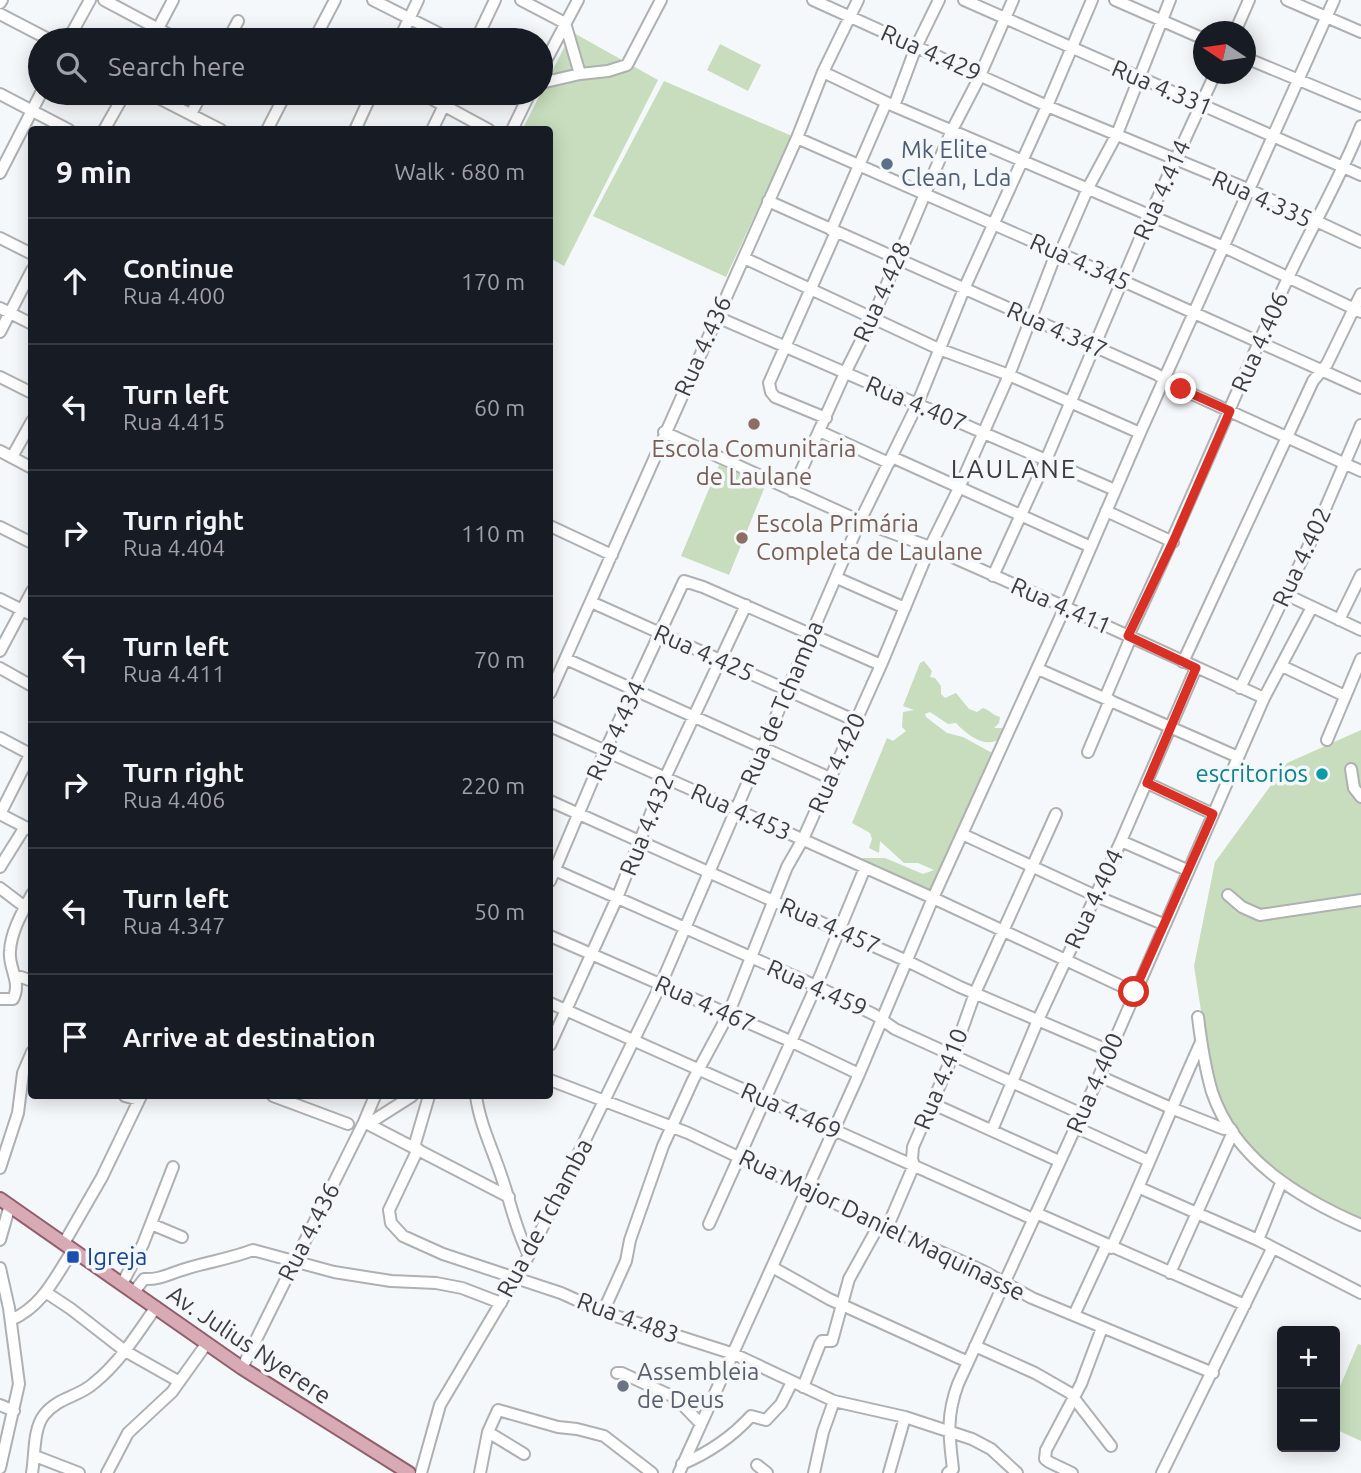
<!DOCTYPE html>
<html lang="en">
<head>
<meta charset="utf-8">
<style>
	:root { --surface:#171b24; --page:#20242c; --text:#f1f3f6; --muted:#9ea1a6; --line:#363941 }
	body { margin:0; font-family:Ubuntu,sans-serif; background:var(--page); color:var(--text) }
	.controls { position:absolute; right:21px; bottom:21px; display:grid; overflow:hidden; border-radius:7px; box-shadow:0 4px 18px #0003 }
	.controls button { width:63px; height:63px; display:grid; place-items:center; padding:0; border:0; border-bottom:2px solid var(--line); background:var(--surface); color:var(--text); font:35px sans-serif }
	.compass { position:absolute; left:1193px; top:21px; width:63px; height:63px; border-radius:50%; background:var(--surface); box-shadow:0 4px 18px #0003; rotate:283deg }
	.stop { position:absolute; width:21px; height:21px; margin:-16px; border:5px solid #d93025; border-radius:50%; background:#fff }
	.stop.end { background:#d93025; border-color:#fff; box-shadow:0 2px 7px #0008 }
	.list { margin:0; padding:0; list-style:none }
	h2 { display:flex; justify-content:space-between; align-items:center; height:91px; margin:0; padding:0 28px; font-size:30px }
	h2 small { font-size:23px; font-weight:400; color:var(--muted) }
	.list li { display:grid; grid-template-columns:46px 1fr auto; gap:21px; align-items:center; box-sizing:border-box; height:126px; padding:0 28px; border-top:2px solid var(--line) }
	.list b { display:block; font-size:26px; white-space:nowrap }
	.list p { margin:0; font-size:23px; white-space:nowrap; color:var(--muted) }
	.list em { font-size:23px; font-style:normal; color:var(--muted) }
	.icon { flex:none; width:38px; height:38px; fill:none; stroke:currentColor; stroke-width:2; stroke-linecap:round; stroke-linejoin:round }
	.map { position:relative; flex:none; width:1361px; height:1473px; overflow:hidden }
	.search { position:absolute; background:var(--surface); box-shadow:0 4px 18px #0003; left:28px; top:28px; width:525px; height:77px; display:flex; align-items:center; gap:18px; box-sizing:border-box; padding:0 24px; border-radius:38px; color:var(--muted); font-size:26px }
	.panel { position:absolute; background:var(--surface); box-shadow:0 4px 18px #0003; left:28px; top:126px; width:525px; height:973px; border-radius:7px }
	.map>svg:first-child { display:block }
	.green { fill:#c7ddbd }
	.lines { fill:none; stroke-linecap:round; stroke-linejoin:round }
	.minor-casing { stroke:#aeb0b2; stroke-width:14 }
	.major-casing { stroke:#905f6c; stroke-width:16 }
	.minor { stroke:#fff; stroke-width:10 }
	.major { stroke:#d8aab6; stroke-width:12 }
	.route { stroke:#d93025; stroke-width:9 }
	.service-dot { fill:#5c6f8a; stroke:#f5f8fa; stroke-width:2.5 }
	.education-dot { fill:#8d6e63; stroke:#f5f8fa; stroke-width:2.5 }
	.culture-dot { fill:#0f9aa8; stroke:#f5f8fa; stroke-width:2.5 }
	.transit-dot { fill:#1a4fb4; stroke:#f5f8fa; stroke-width:2.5 }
	.worship-dot { fill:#6b7280; stroke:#f5f8fa; stroke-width:2.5 }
	.labels { text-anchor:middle; stroke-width:7; stroke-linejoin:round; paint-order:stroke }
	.street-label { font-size:24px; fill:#3c3d3d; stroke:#f5f8fa }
	.service-label { font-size:24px; fill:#4e5e75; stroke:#f5f8fa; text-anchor:start }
	.education-label { font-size:24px; fill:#785e54; stroke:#f5f8fa }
	.culture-label { font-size:24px; fill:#0d838f; stroke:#f5f8fa; text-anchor:end }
	.transit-label { font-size:24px; fill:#164399; stroke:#f5f8fa; text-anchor:start }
	.worship-label { font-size:24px; fill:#5b616d; stroke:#f5f8fa; text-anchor:start }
	.neighbourhood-label { font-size:26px; letter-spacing:2px; fill:#3c3d3d; stroke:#f5f8fa }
</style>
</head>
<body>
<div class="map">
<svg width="1361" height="1473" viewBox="0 0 1361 1473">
	<rect width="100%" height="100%" fill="#f5f8fa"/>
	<path class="green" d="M572,32L658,80L564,266L550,258V130H522Z
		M720,44L761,65L748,91L707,70Z
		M664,81L792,136L726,277L593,216Z
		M719,465L766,484L729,575L681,556Z
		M924,661L932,671L930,677L935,678L941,686V694L945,698L956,693L969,709L977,712L983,708C990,710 992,715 1000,717L999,723L994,728H1002L1003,735C989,752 968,736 956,723L948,724L930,712L925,714L926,717L947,733L963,737L994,754L931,897L858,862V858H885L923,874L934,870L918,863H904L880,841L879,853L869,848L872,839L870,833L852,823L887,738L893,741L906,731L902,727L903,712L914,710L903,706L920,663Z
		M1361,730V1223L1287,1187L1247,1148L1215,1100L1194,966L1215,862L1287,763Z
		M1358,1344L1361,1345V1441L1335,1429V1398Z"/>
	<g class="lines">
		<g class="minor-casing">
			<path id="minor" d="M104,0L179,40
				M373,0L452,40
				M521,0L565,23L580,74L608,71L627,65L661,0
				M813,0L1047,106L1250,190L1361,242
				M964,0L1361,175
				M1115,0L1204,39
				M1287,0L1361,32
				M0,3L2,0
				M0,14L50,40
				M1235,32L1249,0
				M68,40L90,0
				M152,40L173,0
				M228,40L238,21
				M314,40L335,0
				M399,40L418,0
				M476,40L495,0
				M1246,58L1361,106
				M541,70L578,0
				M823,72L894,106L1224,247L1361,312
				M541,83L580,74
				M149,93L221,130
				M421,93L489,130
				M0,94L69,130
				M894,106L916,47L939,0
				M191,114L202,93
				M104,130L125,93
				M267,130L286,93
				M355,130L372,93
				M432,130L450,93
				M512,130L530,93
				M797,138L1123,281L1361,388
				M0,173L41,93
				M768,201L1156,374L1181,389L1361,471
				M831,230L886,103
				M0,238L32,254
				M1060,253L1088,188L1117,134L1170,0
				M744,258L939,349L1009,375L1140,433
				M0,308L32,324
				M717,317L1115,490
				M0,332L32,270
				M0,377L32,393
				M826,418L775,397L771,392L769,383L836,232
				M819,431L889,463
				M664,432L860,521L930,547L1065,607L1264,698
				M0,451L32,468
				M12,457L32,421
				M892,457L1091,547
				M792,491L845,373L873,317L952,130L978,80L1013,0
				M1106,511L1173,542
				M550,526L612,555
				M0,527L32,543
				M993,576L1046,460L1150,215L1215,74
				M837,578L905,608
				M1285,594L1361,630
				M0,599L32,615
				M591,602L856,721
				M1339,620L1361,575
				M1128,636C1184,518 1233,398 1287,280C1311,228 1340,179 1361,126
				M0,651L32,591
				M566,659L830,778
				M1183,662L1313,381L1327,364L1361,294
				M1282,666L1345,696
				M0,668L32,686
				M1038,669L1238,757
				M1240,688L1313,537L1361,425
				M550,693L797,138L823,72L858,0
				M1105,698L1131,637
				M550,726L933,898L1134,992
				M0,738L32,755
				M1327,740L1361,659
				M1088,752L1110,700
				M1351,769L1354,788L1361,797
				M1147,783L1213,814
				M550,801L907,961L960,987L1110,1051
				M0,814L32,751
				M0,814L29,829
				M962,834L1096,896L1163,924
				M1121,841L1187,870
				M0,867L25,827
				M550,868L816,986L875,1015L895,1029L1082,1114
				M550,881L605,751L684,581L703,587L881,665
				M0,888L25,907
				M1228,895L1242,907L1260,915L1361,900
				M550,936L790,1041L859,1074
				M15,978L21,977L32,981
				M0,999H13C22,982 8,968 10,951C11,931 23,911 32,894
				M550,1003L1033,1219
				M1198,1017C1201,1042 1205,1068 1212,1092C1235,1160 1299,1198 1361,1225
				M550,1045L617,898L665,778L746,605
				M1099,1076L1171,1108L1224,1129H1231
				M550,1080L688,1133L887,1228L983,1271L1032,1298L1213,1373
				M125,1096L139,1100
				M273,1096L348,1124
				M476,1096C480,1125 493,1150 502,1178C511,1204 516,1231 529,1255
				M931,1103L1059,1161
				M364,1122L509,1197
				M368,1124L412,1096
				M1075,1127L1149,1161
				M992,1130L1038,1020L1121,841L1196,668
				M414,1147L429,1096
				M418,1149L389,1210L391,1223L403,1236L443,1254L561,1293L603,1312L734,1354L834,1401L905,1417L972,1439L991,1449L1017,1473
				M0,1168L18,1113L23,1073L32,1052
				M1140,1188L1258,1240L1361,1293
				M1036,1213L1245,1305
				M151,1224L182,1237
				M709,1224L816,986L865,868
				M887,1228L914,1165L912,1159L913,1147L953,1055L975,993L1056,814
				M0,1240L10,1205
				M1258,1240L1281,1183
				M64,1243L102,1177L141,1096
				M1111,1248C1143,1180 1170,1110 1201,1042
				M772,1267L829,1299L968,1362
				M0,1268L9,1308L19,1384L0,1468
				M1170,1273L1233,1132
				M122,1284L143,1244L173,1167
				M134,1292L144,1279C159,1280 169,1274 182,1270C206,1262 230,1259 253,1250L334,1272L391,1281L436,1283L462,1288L501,1303
				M47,1293L71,1309L125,1351L178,1381
				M603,1312L626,1261L630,1240L663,1146L693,1080L728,1015L787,867L803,839L881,665L930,547L959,488L1009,375L1057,251
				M1074,1315L1106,1246
				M11,1320C43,1306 55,1277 73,1250
				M975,1346L1035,1373L1070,1393L1111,1446
				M242,1368L364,1122L375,1096
				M617,1373H622L676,1398L701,1424
				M803,1387L820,1344L822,1341H832L849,1279L879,1225
				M0,1405L14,1411
				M488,1432L524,1454
				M35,1456L79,1473
				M682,1464C708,1453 732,1437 751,1416L766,1420L781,1404L792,1382
				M757,1465L767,1473
				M32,1473C35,1456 33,1429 44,1415C58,1397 79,1397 94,1383C120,1362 137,1334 156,1307
				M107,1473L128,1433L172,1392L207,1343
				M421,1473L440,1405L529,1255L661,984L860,521L917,405L964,289L1047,106L1092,0
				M480,1473L488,1432L498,1410L558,1427L577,1429L604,1436L652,1473
				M679,1473L859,1074L933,898L1065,607L1140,433L1334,0
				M814,1473L823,1432L834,1401
				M889,1473L905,1417
				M948,1473L953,1469C949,1436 946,1416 958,1384L1099,1076L1264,698L1312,607
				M1072,1473L1049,1462L1045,1459L1046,1450L1081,1384L1102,1328
				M1162,1473L1272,1249"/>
		</g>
		<g class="major-casing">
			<path id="major" d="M0,1199L242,1368L409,1473"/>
		</g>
		<use href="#minor" class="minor"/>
		<use href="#major" class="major"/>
	</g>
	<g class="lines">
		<path class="route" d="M1134,992L1213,814L1147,783L1196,668L1128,636L1173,542L1230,411L1181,389"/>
	</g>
	<circle class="service-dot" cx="887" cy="164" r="7"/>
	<g class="education-dot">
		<circle cx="754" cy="424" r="7"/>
		<circle cx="742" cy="538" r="7"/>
	</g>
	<circle class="culture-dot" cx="1322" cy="774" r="7"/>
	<rect class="transit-dot" x="66" y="1250" width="14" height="14" rx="3.5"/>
	<circle class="worship-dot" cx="623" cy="1386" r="7"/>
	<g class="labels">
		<g class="street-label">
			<text transform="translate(931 53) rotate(24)" y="8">Rua 4.429</text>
			<text transform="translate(1162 88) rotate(23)" y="8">Rua 4.331</text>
			<text transform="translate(1162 190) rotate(-66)" y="8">Rua 4.414</text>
			<text transform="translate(1262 199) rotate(24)" y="8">Rua 4.335</text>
			<text transform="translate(1080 262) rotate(24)" y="8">Rua 4.345</text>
			<text transform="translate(882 292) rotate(-66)" y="8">Rua 4.428</text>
			<text transform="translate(1057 330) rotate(24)" y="8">Rua 4.347</text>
			<text transform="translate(1260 342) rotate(-66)" y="8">Rua 4.406</text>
			<text transform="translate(703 346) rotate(-66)" y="8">Rua 4.436</text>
			<text transform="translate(916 404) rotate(23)" y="8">Rua 4.407</text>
			<text transform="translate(1302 557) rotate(-65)" y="8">Rua 4.402</text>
			<text transform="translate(1061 606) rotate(24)" y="8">Rua 4.411</text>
			<text transform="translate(704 653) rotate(24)" y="8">Rua 4.425</text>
			<text transform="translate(782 703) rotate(-67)" y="8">Rua de Tchamba</text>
			<text transform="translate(616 731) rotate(-65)" y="8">Rua 4.434</text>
			<text transform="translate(837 763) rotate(-66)" y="8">Rua 4.420</text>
			<text transform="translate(741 812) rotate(24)" y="8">Rua 4.453</text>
			<text transform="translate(647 825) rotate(-68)" y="8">Rua 4.432</text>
			<text transform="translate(1094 899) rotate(-65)" y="8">Rua 4.404</text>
			<text transform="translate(830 926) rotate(24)" y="8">Rua 4.457</text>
			<text transform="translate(817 988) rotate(24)" y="8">Rua 4.459</text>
			<text transform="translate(705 1004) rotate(24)" y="8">Rua 4.467</text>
			<text transform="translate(941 1079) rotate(-68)" y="8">Rua 4.410</text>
			<text transform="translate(1095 1083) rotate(-66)" y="8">Rua 4.400</text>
			<text transform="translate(791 1111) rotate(24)" y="8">Rua 4.469</text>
			<text transform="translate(545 1218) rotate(-62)" y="8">Rua de Tchamba</text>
			<text transform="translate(882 1225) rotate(26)" y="8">Rua Major Daniel Maquinasse</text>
			<text transform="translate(309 1232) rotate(-63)" y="8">Rua 4.436</text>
			<text transform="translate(628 1318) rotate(20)" y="8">Rua 4.483</text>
			<text transform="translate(249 1345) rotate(34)" y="8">Av. Julius Nyerere</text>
		</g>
		<g class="service-label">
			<text x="901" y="158">Mk Elite<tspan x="901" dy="28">Clean, Lda</tspan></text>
		</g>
		<g class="education-label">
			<text x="754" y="457">Escola Comunitaria<tspan x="754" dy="28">de Laulane</tspan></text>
			<text x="756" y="532" text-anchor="start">Escola Primária<tspan x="756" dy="28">Completa de Laulane</tspan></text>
		</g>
		<g class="culture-label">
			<text x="1308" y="782">escritorios</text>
		</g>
		<g class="transit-label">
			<text x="87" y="1265">Igreja</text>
		</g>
		<g class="worship-label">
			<text x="637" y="1380">Assembleia<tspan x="637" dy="28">de Deus</tspan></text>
		</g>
		<g class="neighbourhood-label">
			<text x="1014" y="478">LAULANE</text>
		</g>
	</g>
</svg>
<div class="controls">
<button>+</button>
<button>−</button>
</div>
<svg class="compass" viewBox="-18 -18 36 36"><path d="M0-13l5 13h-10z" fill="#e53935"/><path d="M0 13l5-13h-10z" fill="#9ea1a6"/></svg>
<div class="stop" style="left:1134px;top:992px"></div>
<div class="stop end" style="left:1181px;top:389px"></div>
<div class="search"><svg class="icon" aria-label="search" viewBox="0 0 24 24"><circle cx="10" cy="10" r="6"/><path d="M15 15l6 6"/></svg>Search here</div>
<section class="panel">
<h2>9 min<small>Walk · 680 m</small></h2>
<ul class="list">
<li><svg class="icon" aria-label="ahead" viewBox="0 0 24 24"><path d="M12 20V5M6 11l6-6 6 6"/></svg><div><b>Continue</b><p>Rua 4.400</p></div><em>170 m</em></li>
<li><svg class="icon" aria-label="left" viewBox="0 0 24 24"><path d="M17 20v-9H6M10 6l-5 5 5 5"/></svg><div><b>Turn left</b><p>Rua 4.415</p></div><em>60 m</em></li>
<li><svg class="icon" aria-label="right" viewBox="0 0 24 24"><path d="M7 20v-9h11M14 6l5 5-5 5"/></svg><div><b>Turn right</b><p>Rua 4.404</p></div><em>110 m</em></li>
<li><svg class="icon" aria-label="left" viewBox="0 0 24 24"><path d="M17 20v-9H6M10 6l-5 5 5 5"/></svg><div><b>Turn left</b><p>Rua 4.411</p></div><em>70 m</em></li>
<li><svg class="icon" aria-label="right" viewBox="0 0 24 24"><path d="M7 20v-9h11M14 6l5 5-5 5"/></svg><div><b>Turn right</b><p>Rua 4.406</p></div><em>220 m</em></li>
<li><svg class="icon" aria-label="left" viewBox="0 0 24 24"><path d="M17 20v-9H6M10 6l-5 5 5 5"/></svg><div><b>Turn left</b><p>Rua 4.347</p></div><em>50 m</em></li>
<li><svg class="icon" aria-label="arrive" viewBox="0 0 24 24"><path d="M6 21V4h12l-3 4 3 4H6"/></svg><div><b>Arrive at destination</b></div></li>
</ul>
</section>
</div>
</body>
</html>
